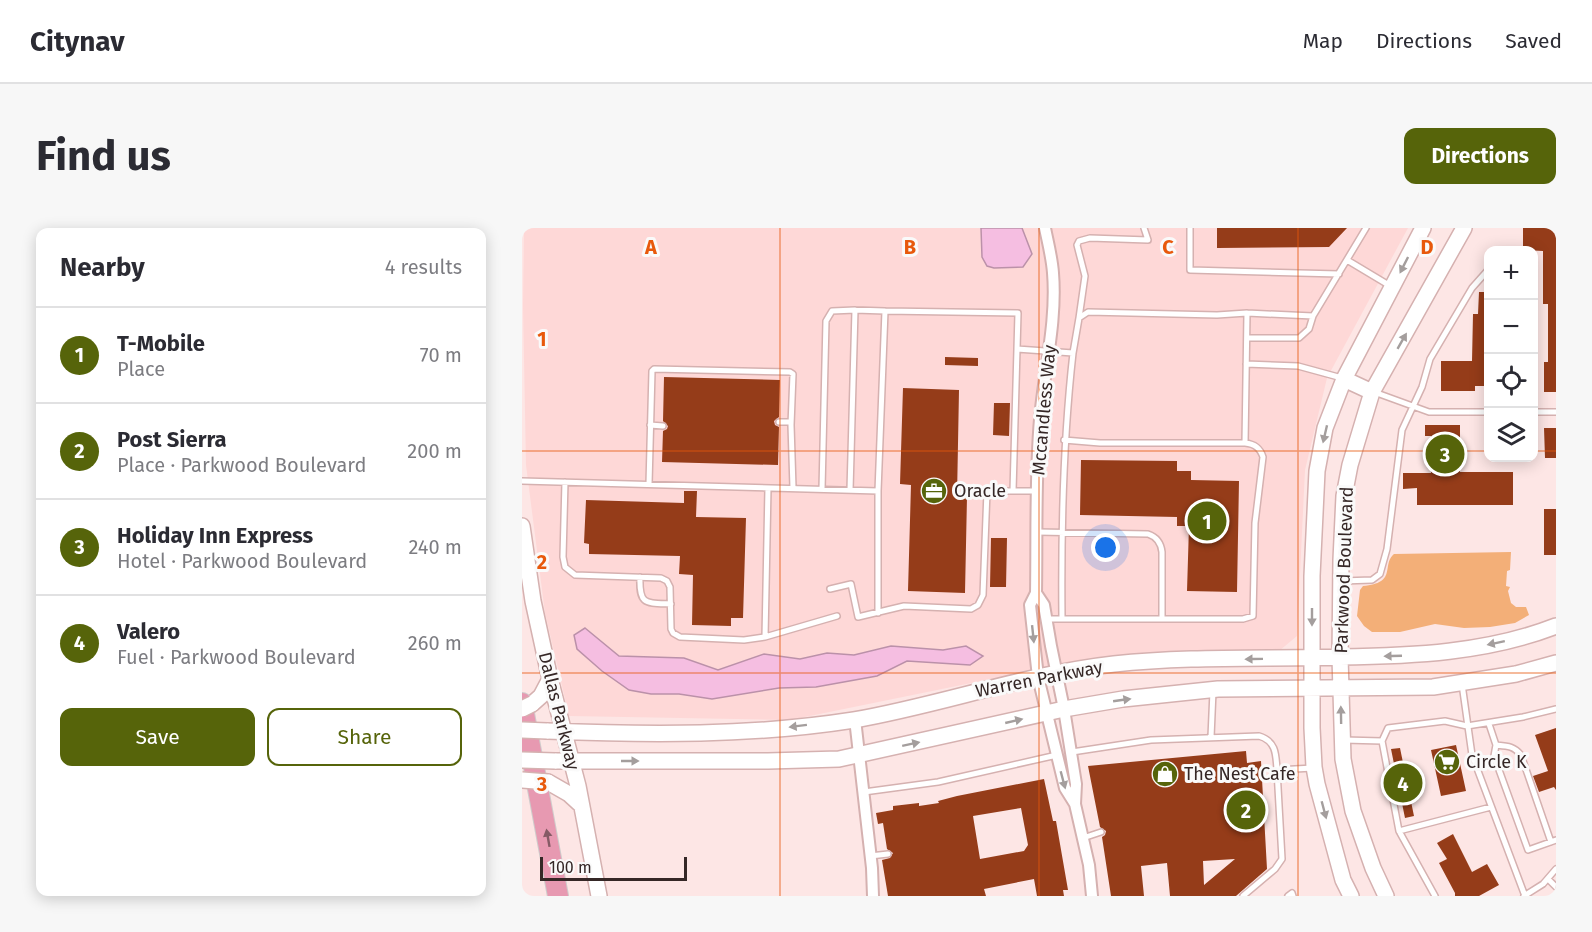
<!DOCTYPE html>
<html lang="en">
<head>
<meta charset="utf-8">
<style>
	:root { --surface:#fff; --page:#f7f7f7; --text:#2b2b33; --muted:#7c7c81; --line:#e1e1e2; --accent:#56640a }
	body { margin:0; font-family:"Fira Sans",sans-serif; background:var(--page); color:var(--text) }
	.controls { position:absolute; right:18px; top:18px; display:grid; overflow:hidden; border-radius:12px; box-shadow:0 3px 15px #0003 }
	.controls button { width:54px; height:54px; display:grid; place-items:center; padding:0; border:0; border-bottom:2px solid var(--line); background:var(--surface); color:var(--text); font:30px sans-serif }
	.scale { position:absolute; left:18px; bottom:15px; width:147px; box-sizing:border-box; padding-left:6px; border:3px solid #352726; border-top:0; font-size:16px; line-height:21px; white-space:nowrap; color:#352726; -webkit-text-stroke:4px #fafafa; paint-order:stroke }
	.you { position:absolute; left:584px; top:320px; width:21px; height:21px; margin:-15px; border:4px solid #fff; border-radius:50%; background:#1a73e8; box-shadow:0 0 0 9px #1a73e833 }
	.badge { display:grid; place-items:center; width:39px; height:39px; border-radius:50%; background:var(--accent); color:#fff; font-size:20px; font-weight:700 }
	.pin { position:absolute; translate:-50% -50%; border:3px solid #fff; box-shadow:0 2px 6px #0006 }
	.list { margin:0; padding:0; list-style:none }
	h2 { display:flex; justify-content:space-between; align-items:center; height:78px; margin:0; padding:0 24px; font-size:26px }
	h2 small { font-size:20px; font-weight:400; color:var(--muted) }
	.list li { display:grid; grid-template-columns:39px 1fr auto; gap:18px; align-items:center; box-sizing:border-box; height:96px; padding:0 24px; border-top:2px solid var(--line) }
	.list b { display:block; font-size:22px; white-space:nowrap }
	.list p { margin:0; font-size:20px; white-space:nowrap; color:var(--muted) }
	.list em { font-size:20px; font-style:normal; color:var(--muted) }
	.actions { display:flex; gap:12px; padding:18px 24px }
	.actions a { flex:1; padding:14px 0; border:2px solid var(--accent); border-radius:12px; text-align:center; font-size:21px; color:var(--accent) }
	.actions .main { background:var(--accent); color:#fff }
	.icon { flex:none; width:33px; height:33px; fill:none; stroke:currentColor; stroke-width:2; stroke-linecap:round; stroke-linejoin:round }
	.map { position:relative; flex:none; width:1034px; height:668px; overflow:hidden; border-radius:12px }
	header { display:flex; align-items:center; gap:36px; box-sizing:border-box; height:84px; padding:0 30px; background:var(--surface); border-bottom:2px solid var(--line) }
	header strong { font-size:28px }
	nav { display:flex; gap:33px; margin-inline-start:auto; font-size:21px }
	.intro { display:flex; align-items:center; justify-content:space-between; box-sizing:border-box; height:144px; padding:0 36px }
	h1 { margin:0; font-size:42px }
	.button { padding:15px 27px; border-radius:12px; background:var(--accent); color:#fff; font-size:21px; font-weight:700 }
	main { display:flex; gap:36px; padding:0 36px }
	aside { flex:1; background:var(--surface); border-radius:12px; box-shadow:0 3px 15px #0003 }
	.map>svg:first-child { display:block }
	.built { fill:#fed8d7 }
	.green { fill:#f3af78 }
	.water { fill:#f5bee1; stroke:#bb91a9; stroke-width:1.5 }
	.building { fill:#953c19; fill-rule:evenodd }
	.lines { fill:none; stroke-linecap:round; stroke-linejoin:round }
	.service-casing { stroke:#d5b1b0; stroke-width:8 }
	.minor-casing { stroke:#d5b1b0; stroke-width:14 }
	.secondary-casing { stroke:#d5b1b0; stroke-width:18 }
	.motorway-casing { stroke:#cfcbcb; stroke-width:22 }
	.service { stroke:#fff; stroke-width:5 }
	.minor { stroke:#fff; stroke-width:10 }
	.secondary { stroke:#fff; stroke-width:15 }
	.motorway { stroke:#e799b1; stroke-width:20 }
	.secondary-bridge-casing { stroke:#d5b1b0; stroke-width:18; stroke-linecap:butt }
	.secondary-bridge { stroke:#fff; stroke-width:15 }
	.oneway { fill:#a49e9d }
	.oneway2 { fill:#855a65 }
	.grid { fill:none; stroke:#e8590c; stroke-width:1.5; stroke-opacity:0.55 }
	.labels { text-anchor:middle; stroke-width:6; stroke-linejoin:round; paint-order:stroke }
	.street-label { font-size:18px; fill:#352726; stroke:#fafafa }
	.poi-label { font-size:18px; fill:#352726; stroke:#fafafa; text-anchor:start }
	.grid-label { font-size:20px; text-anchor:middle; font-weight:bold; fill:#e8590c; stroke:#fafafa; stroke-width:6; stroke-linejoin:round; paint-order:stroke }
</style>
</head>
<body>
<header>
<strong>Citynav</strong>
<nav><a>Map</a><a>Directions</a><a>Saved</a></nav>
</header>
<div class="intro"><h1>Find us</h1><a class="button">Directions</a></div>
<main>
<aside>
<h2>Nearby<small>4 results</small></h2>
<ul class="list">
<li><span class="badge">1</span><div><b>T-Mobile</b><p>Place</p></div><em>70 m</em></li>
<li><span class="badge">2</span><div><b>Post Sierra</b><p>Place · Parkwood Boulevard</p></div><em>200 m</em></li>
<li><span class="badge">3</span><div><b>Holiday Inn Express</b><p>Hotel · Parkwood Boulevard</p></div><em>240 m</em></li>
<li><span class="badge">4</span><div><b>Valero</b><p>Fuel · Parkwood Boulevard</p></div><em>260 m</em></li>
</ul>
<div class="actions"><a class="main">Save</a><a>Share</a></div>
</aside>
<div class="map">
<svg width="1034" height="668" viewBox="0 0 1034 668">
	<rect width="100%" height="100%" fill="#fde6e5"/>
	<path class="built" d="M2,0H886L805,150L783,242L775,408L757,423L618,426L558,433L268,492L47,488L23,385L4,237L1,78Z"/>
	<path class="green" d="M989,324L988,342L985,343L984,358L988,359L986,363L989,375L994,379H1004L1007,387L993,395L968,399L942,400L913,396L878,404H850L842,398L835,388L838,362L841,358C876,355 859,337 872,326Z"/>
	<path class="water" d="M459,0H500L510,26L501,39L472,40L465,38L460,29Z
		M63,400L97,428L162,430L196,442L242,426L278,431L305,425L332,427L369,418L421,422L444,418L461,428L448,437L385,433L355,448L294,459L257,460L190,471L157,466H129L107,462L80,443L55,421L52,407Z"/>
	<path class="building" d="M695,0H825L807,19L695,20Z
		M1001,0H1034V164H1022V134H1026V76H1021V23L1001,22Z
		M957,64H966V158H953V163H919V133H950L951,86H956Z
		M423,129L456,130V138L423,137Z
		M142,149L258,152L257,189L252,193L253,197L257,199L256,237L140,234L141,203L145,201L146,198L141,193Z
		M381,160L437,162L435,269H445L443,365L386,363L389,257L378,256Z
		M472,175H488L487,208L471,207Z
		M903,197H938V244H991V277H895V260L881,261V245H909V208H903Z
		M1022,200H1034V230H1023Z
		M559,232L655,233V243H669V252L717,253L715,364L665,363L667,298H655V289L558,287Z
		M162,263H175L174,289L224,290L221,390H209V398L170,397L171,347L157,346L158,328L67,326V316L62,315L64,272L162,275Z
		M1022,281H1034V327H1022Z
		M469,310H485L484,359H468Z
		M1034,500V562L1032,559L1017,564L1011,548L1026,543L1013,507Z
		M934,517L944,563L919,568L909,522Z
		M878,520L892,588L883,590L869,521Z
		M724,523L725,535L739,533L745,641L714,668H648L645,635L619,638L622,668H589L580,609L583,607L584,603L578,599L566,538ZM713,631L682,657L681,633Z
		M522,551L531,593H534L546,662H541L542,668H515L512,651L462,661L464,668H366L360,632L368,630L371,625L365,621L361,595L356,596L354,585L371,582V578L397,575V578L417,575L416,573L435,568ZM499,580L506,617L502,623L458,631L451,588Z
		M931,606L950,644L965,636L977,657L957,668H933V665L917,635L925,631L915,615Z"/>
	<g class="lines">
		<g class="service-casing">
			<path id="service" d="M668,0V42L817,46
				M825,32L870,59
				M725,85L791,88L844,0
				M557,90L563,48L555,17L557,13L568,10L626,12L622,0
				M725,110H777L787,101L791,88
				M724,136L776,138L820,150
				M852,164L907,184H966
				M1011,184H1034
				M257,194H269
				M128,197L141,198
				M542,212L578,215H723
				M0,253L356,263L363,83L496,85L495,121L551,125L557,90L566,84L695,87L725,85L723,215C733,216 738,220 741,229L733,295L731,388L721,391H525
				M43,254L41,329L43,339L53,347L139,350L145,353L148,359L149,401L151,405L158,409L222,412L243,409L315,388
				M127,256L130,143L132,141L268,144L271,146L269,197L271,260
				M300,261L304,93L310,83L333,82
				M328,262L333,82L363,83
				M491,263L495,121
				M515,304L626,306C635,309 639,315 640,324V391
				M118,349C117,377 123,375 149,376
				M820,353L850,352L858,346L865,321L880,202L900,159L908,131L950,60L966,42
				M308,361L329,356L336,389L382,378L449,381L456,377L461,367L465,263H515
				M356,385V263
				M540,391C539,302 541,214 551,125
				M243,409L246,260
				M940,456L950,527L1003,668
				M967,496L974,517L972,528L1006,622L1034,612
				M689,509L691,463
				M822,512L860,513L866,500L923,493L945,498L1001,489L1034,481
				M860,513L877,603L913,668
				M974,517C985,518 992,518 999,527L1029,614
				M550,524L629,512L737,508C754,513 754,526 755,542L791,540
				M342,564L416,554L535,527
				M877,603L969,579
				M561,610L579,604
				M348,628L366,626
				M1026,651L1034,659
				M721,668L753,641L760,631L755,542
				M766,668L770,665L771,668
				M1002,668L1021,656L1034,641"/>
		</g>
		<g class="minor-casing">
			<path id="minor" d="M523,0C526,15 530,30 531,45C535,94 522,143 518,191C513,249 515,307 514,365L508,377L516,449L543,560L553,576
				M514,365L522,377L529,418L542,481L554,556L553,576L567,637L570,668
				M333,491L350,640L351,668"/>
		</g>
		<g class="secondary-casing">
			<path id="secondary" d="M822,151L850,164
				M0,298L11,373L28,451L56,558L77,668
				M10,476L19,468L28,451
				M25,503C127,507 230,508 332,492C419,477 503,446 592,436C666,428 742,431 817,429C890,428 965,425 1034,398
				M33,533H246L317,531L542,481L601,471L696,461L911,459L994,446L1034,435
				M26,554L47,566L59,577
				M829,668L821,652L795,556L792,539L790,500V348L795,243L803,200L822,151L901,0
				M864,668L851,640L831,583L821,531L818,429L819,332L822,268L828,237L850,164L942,0"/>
		</g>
		<g class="motorway-casing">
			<path id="motorway" d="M0,475L36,668"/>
		</g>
		<use href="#service" class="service"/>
		<use href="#minor" class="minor"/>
		<use href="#secondary" class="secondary"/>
		<use href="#motorway" class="motorway"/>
		<g class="secondary-bridge-casing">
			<path id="secondary-bridge" d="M0,481L10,476
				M0,502L25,503
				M0,532L33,533
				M0,552L26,554"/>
		</g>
		<use href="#secondary-bridge" class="secondary-bridge"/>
	</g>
	<defs><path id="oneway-solid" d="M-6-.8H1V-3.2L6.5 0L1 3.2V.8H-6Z" transform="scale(1.5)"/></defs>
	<g class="oneway">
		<use href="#oneway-solid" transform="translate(882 37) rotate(117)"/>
		<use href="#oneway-solid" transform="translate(880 113) rotate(-60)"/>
		<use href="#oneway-solid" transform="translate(803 206) rotate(103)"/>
		<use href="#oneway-solid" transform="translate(790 389) rotate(90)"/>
		<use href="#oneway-solid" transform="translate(511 406) rotate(84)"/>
		<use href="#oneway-solid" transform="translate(974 415) rotate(168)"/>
		<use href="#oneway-solid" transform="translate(871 428) rotate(178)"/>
		<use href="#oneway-solid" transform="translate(732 431) rotate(179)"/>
		<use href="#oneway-solid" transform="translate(600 472) rotate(-8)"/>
		<use href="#oneway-solid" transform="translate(819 487) rotate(-91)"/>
		<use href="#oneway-solid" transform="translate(492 493) rotate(-13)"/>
		<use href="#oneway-solid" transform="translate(276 498) rotate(173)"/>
		<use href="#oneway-solid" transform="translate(389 516) rotate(-12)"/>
		<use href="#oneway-solid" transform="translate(108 533)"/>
		<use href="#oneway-solid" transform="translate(541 552) rotate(75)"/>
		<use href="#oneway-solid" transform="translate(802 582) rotate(75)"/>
	</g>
	<use class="oneway2" href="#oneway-solid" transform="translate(26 610) rotate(-100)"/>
	<path class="grid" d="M258,0V668M517,0V668M776,0V668M0,223H966M1011,223H1034M0,445H1034"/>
	<defs>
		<g id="office-disc" transform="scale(1.35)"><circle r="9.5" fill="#56640a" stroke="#fafafa"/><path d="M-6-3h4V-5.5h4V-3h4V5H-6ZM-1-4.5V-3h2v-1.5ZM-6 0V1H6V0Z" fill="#fff"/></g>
		<g id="supermarket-disc" transform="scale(1.35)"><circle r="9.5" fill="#56640a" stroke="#fafafa"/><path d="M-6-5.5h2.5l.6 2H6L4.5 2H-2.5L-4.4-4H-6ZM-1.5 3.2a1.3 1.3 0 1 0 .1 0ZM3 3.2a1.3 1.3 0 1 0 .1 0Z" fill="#fff"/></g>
		<g id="shop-disc" transform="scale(1.35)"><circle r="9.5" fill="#56640a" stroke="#fafafa"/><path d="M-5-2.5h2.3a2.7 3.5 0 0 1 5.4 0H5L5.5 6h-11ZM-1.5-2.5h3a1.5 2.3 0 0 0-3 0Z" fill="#fff"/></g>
	</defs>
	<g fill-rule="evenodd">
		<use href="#office-disc" x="412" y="263"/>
		<use href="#supermarket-disc" x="925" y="534"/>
		<use href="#shop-disc" x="643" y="546"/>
	</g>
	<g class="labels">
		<g class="street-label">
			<text transform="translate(522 182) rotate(-85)" y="6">Mccandless Way</text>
			<text transform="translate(822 342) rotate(-88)" y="6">Parkwood Boulevard</text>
			<text transform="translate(517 451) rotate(-11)" y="6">Warren Parkway</text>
			<text transform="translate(37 483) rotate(76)" y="6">Dallas Parkway</text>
		</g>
		<g class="poi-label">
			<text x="432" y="269">Oracle</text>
			<text x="944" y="540">Circle K</text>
			<text x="662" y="552">The Nest Cafe</text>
		</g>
	</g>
	<g class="grid-label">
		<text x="129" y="26">A</text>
		<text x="388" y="26">B</text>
		<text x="646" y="26">C</text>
		<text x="905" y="26">D</text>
		<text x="20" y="118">1</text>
		<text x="20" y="341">2</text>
		<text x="20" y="563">3</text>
	</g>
</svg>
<div class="controls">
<button>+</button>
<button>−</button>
<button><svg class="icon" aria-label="locate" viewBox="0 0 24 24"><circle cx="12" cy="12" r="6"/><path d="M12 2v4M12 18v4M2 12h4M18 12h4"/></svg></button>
<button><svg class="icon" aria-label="layers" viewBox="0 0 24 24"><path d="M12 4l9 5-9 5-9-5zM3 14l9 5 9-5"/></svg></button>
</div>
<div class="scale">100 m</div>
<div class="you"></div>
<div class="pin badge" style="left:685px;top:293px">1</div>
<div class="pin badge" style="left:724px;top:582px">2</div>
<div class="pin badge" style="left:923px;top:226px">3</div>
<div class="pin badge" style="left:881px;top:555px">4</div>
</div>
</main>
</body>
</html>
